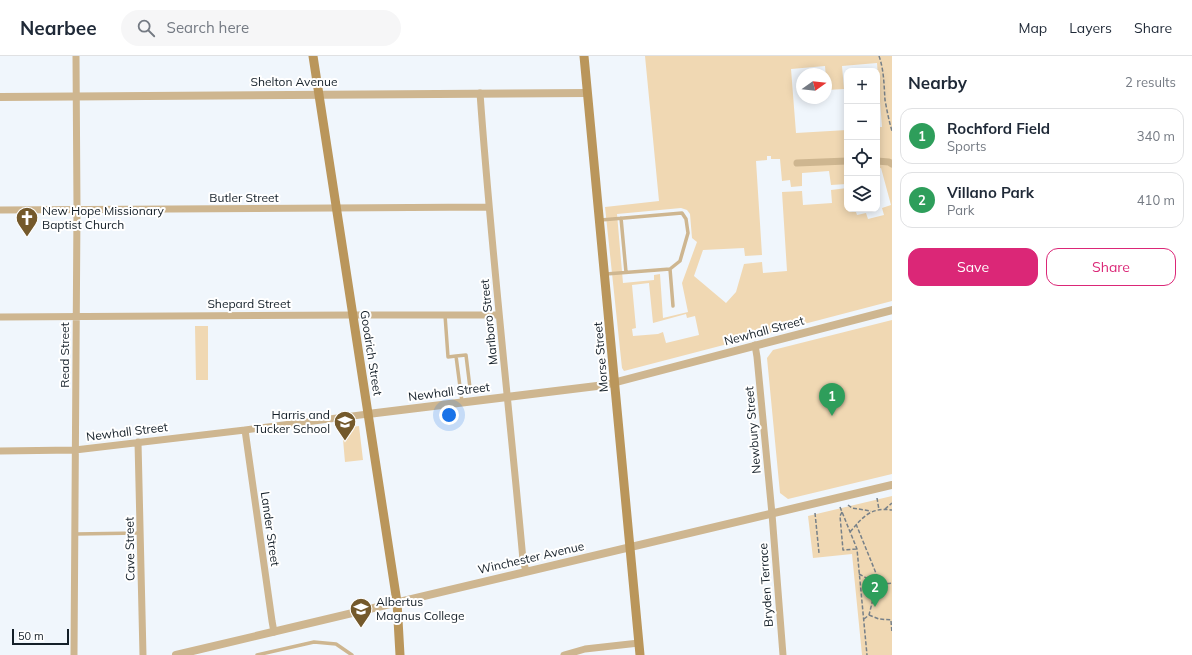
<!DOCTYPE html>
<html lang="en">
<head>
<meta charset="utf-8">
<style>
	:root { --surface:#fff; --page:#f6f6f7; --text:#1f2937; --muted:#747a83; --line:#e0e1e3; --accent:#db2777 }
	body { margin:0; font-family:Mulish,sans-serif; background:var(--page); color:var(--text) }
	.controls { position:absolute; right:12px; top:12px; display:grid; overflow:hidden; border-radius:8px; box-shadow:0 2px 10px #0003 }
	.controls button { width:36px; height:36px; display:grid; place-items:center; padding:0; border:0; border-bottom:1px solid var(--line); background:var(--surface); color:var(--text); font:20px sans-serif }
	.compass { position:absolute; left:796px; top:12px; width:36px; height:36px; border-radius:50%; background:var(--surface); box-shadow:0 2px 10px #0003; rotate:75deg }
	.scale { position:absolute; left:12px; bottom:10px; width:57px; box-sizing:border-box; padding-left:4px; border:2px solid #141f28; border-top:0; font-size:11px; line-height:14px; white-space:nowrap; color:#141f28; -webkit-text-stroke:3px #fff; paint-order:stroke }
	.you { position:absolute; left:449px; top:359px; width:14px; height:14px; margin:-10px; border:3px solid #fff; border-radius:50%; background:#1a73e8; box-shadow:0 0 0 6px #1a73e833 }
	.badge { display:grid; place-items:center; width:26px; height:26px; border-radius:50%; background:var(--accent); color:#fff; font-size:13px; font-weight:700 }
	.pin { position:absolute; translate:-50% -33px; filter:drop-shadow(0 1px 2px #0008) }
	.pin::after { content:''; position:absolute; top:21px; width:14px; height:12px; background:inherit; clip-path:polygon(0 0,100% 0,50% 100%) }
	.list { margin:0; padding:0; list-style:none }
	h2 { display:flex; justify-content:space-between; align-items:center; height:52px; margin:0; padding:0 16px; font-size:17px }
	h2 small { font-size:13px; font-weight:400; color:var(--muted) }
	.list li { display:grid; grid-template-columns:26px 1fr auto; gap:12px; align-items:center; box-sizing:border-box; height:56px; margin:0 8px 8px; padding:0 8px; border:1px solid var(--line); border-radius:12px }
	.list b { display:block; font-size:15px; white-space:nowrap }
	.list p { margin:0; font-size:13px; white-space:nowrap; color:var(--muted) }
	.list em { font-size:13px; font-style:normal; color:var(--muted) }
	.actions { display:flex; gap:8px; padding:12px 16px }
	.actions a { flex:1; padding:9px 0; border:1px solid var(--accent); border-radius:12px; text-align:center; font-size:14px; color:var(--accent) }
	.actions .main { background:var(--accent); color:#fff }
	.icon { flex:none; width:22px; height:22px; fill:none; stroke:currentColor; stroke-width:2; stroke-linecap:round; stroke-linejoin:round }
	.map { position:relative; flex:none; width:892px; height:599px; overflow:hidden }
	header { display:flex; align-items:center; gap:24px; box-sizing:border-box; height:56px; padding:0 20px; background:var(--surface); border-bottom:1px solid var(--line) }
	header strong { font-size:19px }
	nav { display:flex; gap:22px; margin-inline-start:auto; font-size:14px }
	.search { width:280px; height:36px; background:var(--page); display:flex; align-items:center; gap:10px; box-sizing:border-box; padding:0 14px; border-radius:22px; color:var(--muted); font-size:15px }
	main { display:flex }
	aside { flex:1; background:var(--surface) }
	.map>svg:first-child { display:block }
	.green { fill:#f0d8b3; fill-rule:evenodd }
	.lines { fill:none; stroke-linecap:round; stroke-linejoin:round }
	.path { stroke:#778088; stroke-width:1.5; stroke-dasharray:4 2; stroke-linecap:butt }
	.service { stroke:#ceb690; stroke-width:3.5 }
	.minor { stroke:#ceb690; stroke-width:7 }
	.tertiary { stroke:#ceb690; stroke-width:8 }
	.secondary { stroke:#ba965b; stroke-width:9 }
	.labels { text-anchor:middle; stroke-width:4; stroke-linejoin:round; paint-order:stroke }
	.street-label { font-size:12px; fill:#141f28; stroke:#fff }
	.poi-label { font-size:12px; fill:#141f28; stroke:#fff; text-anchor:start }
</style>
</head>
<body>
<header>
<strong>Nearbee</strong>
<div class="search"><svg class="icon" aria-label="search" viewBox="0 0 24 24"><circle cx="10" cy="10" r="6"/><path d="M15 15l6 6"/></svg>Search here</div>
<nav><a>Map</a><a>Layers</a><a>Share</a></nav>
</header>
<main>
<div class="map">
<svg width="892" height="599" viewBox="0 0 892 599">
	<rect width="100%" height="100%" fill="#f0f6fc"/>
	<path class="green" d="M645,0H892V245L624,315L622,312L605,151L659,145ZM877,7L882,71H877V113L881,112L891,149L882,152L884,159L868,163L866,157L857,159L855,153H847V132L831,134L832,147L803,149L802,135L782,136L787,215L763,217L762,206L744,208L736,236L726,247L694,220L703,194L744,192L745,200L762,199L756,105L767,104V100H771V103H780L782,125L790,124L791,131L802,130V117L829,115L831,129L847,128V74L796,77L791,13L825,10L827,34L844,33L842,10ZM681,152L687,154L690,158L692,182L697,186L682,227L688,256L663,262L660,218L654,219V224L623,227L617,158ZM649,227L653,267L686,258L687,262L695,260L699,279L666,287L663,276L658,278L633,280L632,273L636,272L632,229Z
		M892,264V418L788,443L780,437L767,302L773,294Z
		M195,270H208V324H196Z
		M359,370L363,404L345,406L342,372Z
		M892,440V599H862L852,498L813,502L808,460Z"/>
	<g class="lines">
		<path class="path" d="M879,0C884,14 884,29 885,44C887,55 889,65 892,75
			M877,442L879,454
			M848,449L852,452L871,455
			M840,451L857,493L867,599
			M885,453L892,447
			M842,456L840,460L843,494L857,493
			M815,457L819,497
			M856,468L880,527
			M850,476C863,461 870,451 892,454
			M859,518C870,524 879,529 892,527
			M869,559L879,563L892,564
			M864,563L869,559L877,527
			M891,565L892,577"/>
		<path class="service" d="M621,162L626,216
			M601,164L682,157L686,163L688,177L680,205L670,213
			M606,218L670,213L673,250
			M445,259L448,301L456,300L462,346
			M456,300L466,299L470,332L460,333
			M75,478L140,477
			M257,599L314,586L336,588L352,599"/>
		<path class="minor" d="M480,37C491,193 509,349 523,504L526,515
			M877,105L889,106L892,108
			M797,107L847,105
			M0,154L489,151
			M0,261L352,259H499
			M755,289L757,301L772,458L783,599
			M245,374L272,565L274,576
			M138,386L143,599
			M0,395L75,394L245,374L368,358
			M74,599L77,153L76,0
			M564,599L585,593L639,587"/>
		<path class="tertiary" d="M0,41L587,37
			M368,358L605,329L892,254
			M176,599L892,429"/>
		<path class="secondary" d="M313,0L397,546L400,599
			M584,0L640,599"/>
	</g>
	<defs>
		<g id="church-pin" transform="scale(1.15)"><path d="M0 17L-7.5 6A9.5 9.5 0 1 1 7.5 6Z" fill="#74592b" stroke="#fff"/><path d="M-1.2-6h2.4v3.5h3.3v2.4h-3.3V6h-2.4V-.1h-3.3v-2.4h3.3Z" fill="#fff"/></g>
		<g id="school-pin" transform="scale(1.15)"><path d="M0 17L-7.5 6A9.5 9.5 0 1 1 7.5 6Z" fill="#74592b" stroke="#fff"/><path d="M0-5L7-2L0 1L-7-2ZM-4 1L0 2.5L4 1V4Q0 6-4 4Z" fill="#fff"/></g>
		<g id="university-pin" transform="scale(1.15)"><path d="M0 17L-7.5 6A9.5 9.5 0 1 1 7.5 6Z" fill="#74592b" stroke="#fff"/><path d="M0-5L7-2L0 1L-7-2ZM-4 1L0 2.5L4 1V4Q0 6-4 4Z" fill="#fff"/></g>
	</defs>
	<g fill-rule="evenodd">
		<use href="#church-pin" x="27" y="162"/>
		<use href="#school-pin" x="345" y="366"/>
		<use href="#university-pin" x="361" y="553"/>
	</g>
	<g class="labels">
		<g class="street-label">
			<text x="294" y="30">Shelton Avenue</text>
			<text x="244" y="146">Butler Street</text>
			<text x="249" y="252">Shepard Street</text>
			<text transform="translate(489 266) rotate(-96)" y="4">Marlboro Street</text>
			<text transform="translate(764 275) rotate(-15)" y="4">Newhall Street</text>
			<text transform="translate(371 297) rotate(81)" y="4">Goodrich Street</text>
			<text transform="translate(65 299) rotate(-90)" y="4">Read Street</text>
			<text transform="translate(601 301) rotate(-95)" y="4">Morse Street</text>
			<text transform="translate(449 336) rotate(-7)" y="4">Newhall Street</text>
			<text transform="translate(753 374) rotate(-95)" y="4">Newbury Street</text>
			<text transform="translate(127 376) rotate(-7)" y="4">Newhall Street</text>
			<text transform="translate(270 473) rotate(82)" y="4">Lander Street</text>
			<text transform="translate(130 493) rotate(-91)" y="4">Cave Street</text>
			<text transform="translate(531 502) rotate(-13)" y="4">Winchester Avenue</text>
			<text transform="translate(766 529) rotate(-94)" y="4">Bryden Terrace</text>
		</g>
		<g class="poi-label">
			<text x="42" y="159">New Hope Missionary<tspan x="42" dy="14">Baptist Church</tspan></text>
			<text x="330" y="363" text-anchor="end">Harris and<tspan x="330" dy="14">Tucker School</tspan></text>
			<text x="376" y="550">Albertus<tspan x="376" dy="14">Magnus College</tspan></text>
		</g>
	</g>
</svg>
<div class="controls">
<button>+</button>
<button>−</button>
<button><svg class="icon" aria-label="locate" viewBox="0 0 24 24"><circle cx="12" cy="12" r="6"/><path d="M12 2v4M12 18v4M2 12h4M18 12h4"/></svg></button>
<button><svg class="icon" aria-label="layers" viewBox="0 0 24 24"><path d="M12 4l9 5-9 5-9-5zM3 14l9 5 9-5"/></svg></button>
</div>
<svg class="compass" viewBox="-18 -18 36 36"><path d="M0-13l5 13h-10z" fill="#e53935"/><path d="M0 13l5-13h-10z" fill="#747a83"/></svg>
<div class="scale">50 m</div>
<div class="you"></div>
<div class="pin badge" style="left:832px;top:360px;background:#2e9e5b">1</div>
<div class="pin badge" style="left:875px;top:551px;background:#2e9e5b">2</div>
</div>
<aside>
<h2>Nearby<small>2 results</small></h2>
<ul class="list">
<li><span class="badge" style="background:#2e9e5b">1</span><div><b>Rochford Field</b><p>Sports</p></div><em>340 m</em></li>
<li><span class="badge" style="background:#2e9e5b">2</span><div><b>Villano Park</b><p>Park</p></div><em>410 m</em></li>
</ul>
<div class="actions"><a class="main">Save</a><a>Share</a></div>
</aside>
</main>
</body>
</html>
